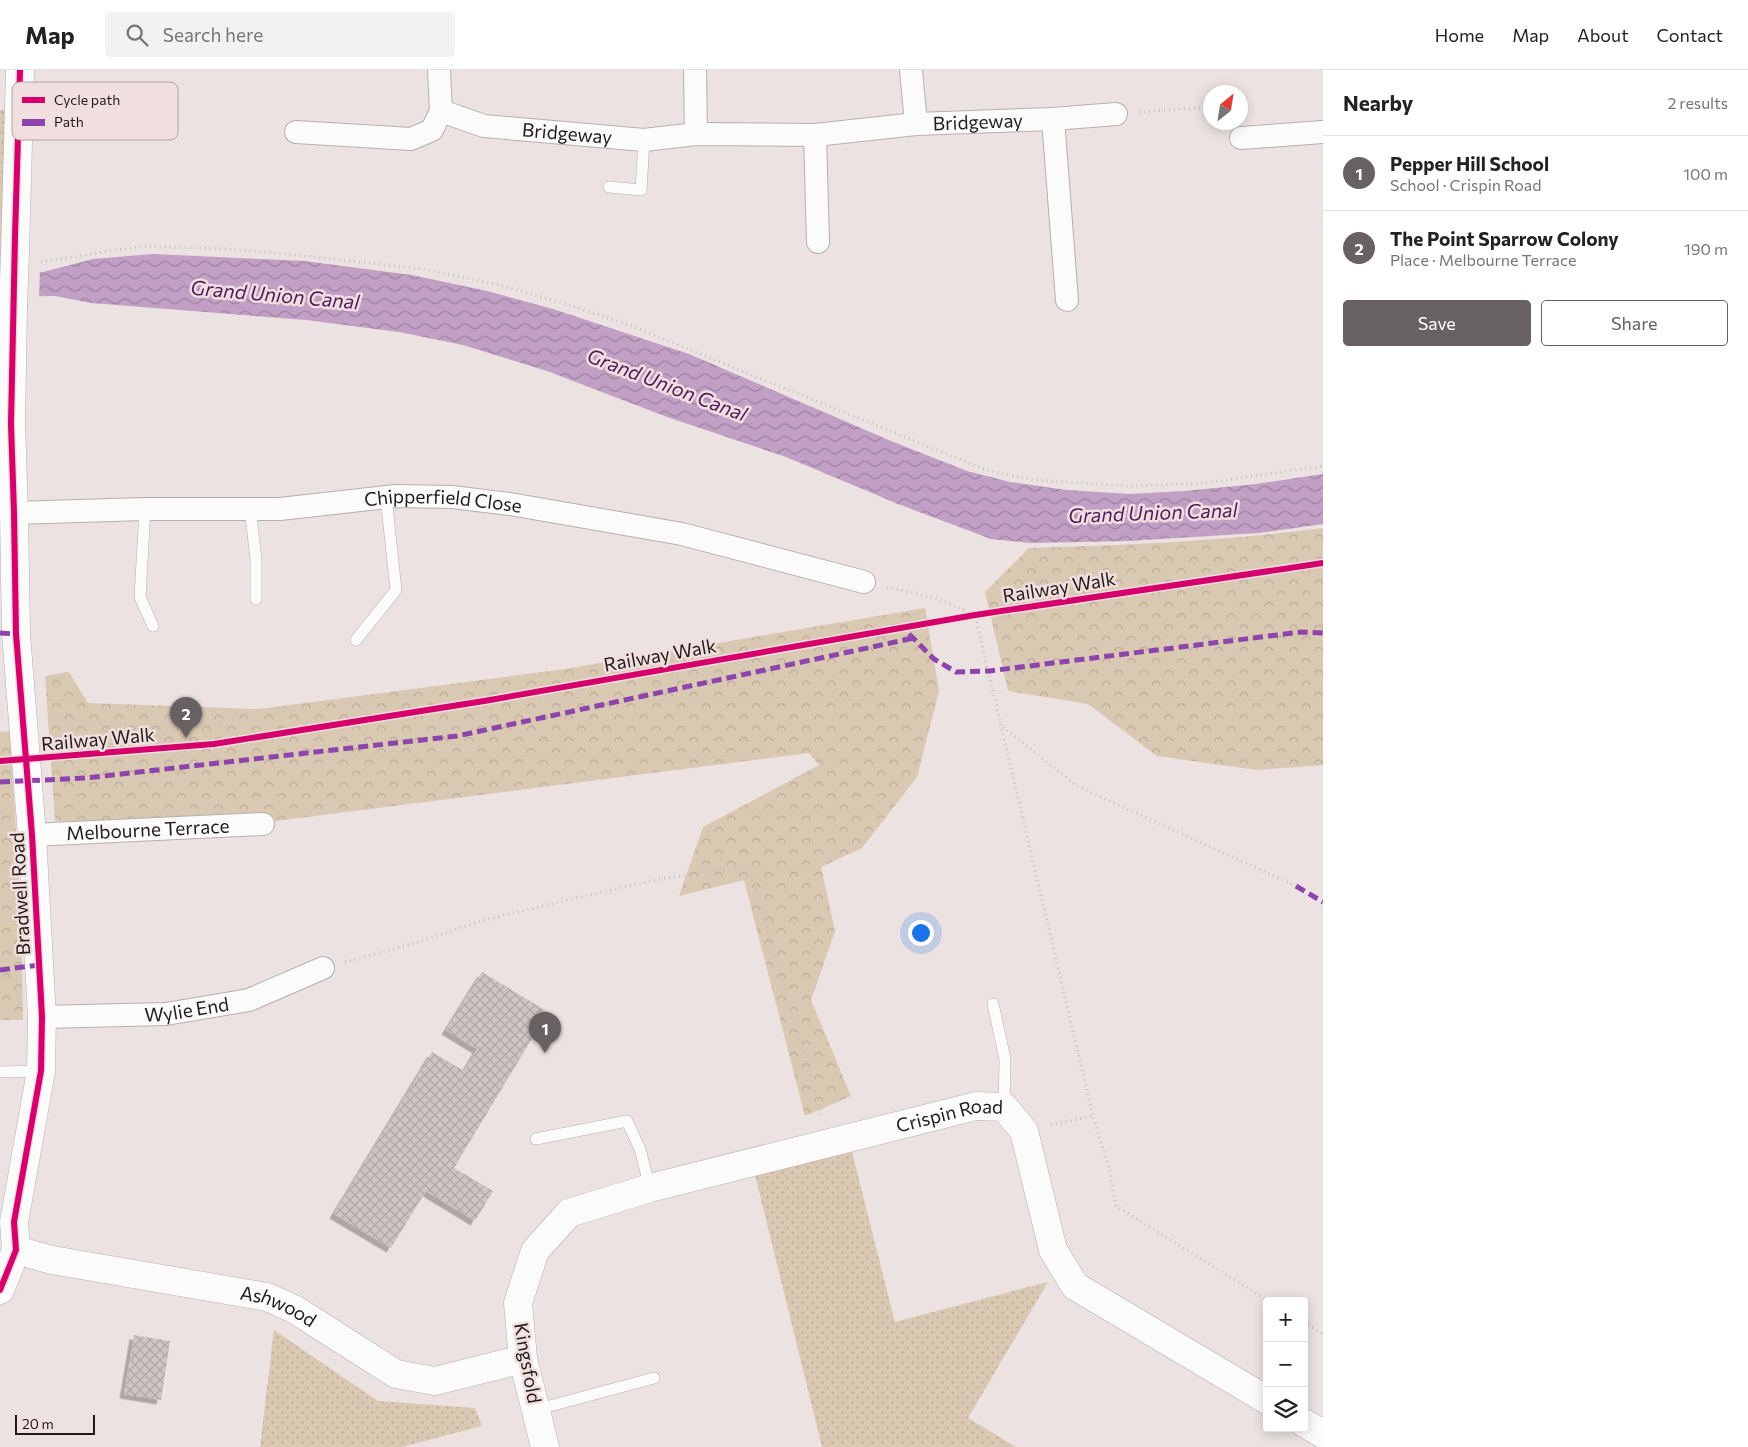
<!DOCTYPE html>
<html lang="en">
<head>
<meta charset="utf-8">
<style>
	:root { --surface:#fff; --page:#f2f2f2; --text:#222; --muted:#767676; --line:#e0e0e0; --accent:#686161 }
	body { margin:0; font-family:Commissioner,sans-serif; background:var(--page); color:var(--text) }
	.controls { position:absolute; right:15px; bottom:15px; display:grid; overflow:hidden; border-radius:5px; box-shadow:0 2px 12px #0003 }
	.controls button { width:45px; height:45px; display:grid; place-items:center; padding:0; border:0; border-bottom:1px solid var(--line); background:var(--surface); color:var(--text); font:25px sans-serif }
	.compass { position:absolute; left:1203px; top:15px; width:45px; height:45px; border-radius:50%; background:var(--surface); box-shadow:0 2px 12px #0003; rotate:30deg }
	.scale { position:absolute; left:15px; bottom:12px; width:80px; box-sizing:border-box; padding-left:5px; border:2px solid #211b1b; border-top:0; font-size:14px; line-height:18px; white-space:nowrap; color:#211b1b; -webkit-text-stroke:4px #f0dfde; paint-order:stroke }
	.you { position:absolute; left:920px; top:862px; width:18px; height:18px; margin:-12px; border:4px solid #fff; border-radius:50%; background:#1a73e8; box-shadow:0 0 0 8px #1a73e833 }
	.badge { display:grid; place-items:center; width:32px; height:32px; border-radius:50%; background:var(--accent); color:#fff; font-size:16px; font-weight:700 }
	.pin { position:absolute; translate:-50% -41px; filter:drop-shadow(0 1px 2px #0008) }
	.pin::after { content:''; position:absolute; top:26px; width:18px; height:15px; background:inherit; clip-path:polygon(0 0,100% 0,50% 100%) }
	.list { margin:0; padding:0; list-style:none }
	h2 { display:flex; justify-content:space-between; align-items:center; height:65px; margin:0; padding:0 20px; font-size:21px }
	h2 small { font-size:16px; font-weight:400; color:var(--muted) }
	.list li { display:grid; grid-template-columns:32px 1fr auto; gap:15px; align-items:center; box-sizing:border-box; height:75px; padding:0 20px; border-top:1px solid var(--line) }
	.list b { display:block; font-size:19px; white-space:nowrap }
	.list p { margin:0; font-size:16px; white-space:nowrap; color:var(--muted) }
	.list em { font-size:16px; font-style:normal; color:var(--muted) }
	.actions { display:flex; gap:10px; padding:15px 20px }
	.actions a { flex:1; padding:11px 0; border:1px solid var(--accent); border-radius:5px; text-align:center; font-size:18px; color:var(--accent) }
	.actions .main { background:var(--accent); color:#fff }
	.icon { flex:none; width:28px; height:28px; fill:none; stroke:currentColor; stroke-width:2; stroke-linecap:round; stroke-linejoin:round }
	.map { position:relative; flex:none; width:1323px; height:1377px; overflow:hidden }
	header { display:flex; align-items:center; gap:30px; box-sizing:border-box; height:70px; padding:0 25px; background:var(--surface); border-bottom:1px solid var(--line) }
	header strong { font-size:24px }
	nav { display:flex; gap:28px; margin-inline-start:auto; font-size:18px }
	.search { width:350px; height:45px; background:var(--page); display:flex; align-items:center; gap:12px; box-sizing:border-box; padding:0 18px; border-radius:5px; color:var(--muted); font-size:19px }
	main { display:flex }
	aside { flex:1; background:var(--surface) }
	.map>svg:first-child { display:block }
	.forest { fill:url(#forest-crowns) }
	.park { fill:url(#park-dots) }
	.water { fill:url(#water-waves) }
	.pier { fill:#ece2e2 }
	.building { fill:url(#building-cross-hatch); filter:url(#shadow) }
	.lines { fill:none; stroke-linecap:round; stroke-linejoin:round }
	.lane-casing { stroke:#b7afaf; stroke-width:12 }
	.street-casing { stroke:#b7afaf; stroke-width:24 }
	.secondary-casing { stroke:#b7afaf; stroke-width:29 }
	.path { stroke:#c6c2c2; stroke-width:3; stroke-dasharray:1 4; stroke-linecap:butt }
	.lane { stroke:#fcfbfb; stroke-width:11 }
	.street { stroke:#fcfbfb; stroke-width:22 }
	.secondary { stroke:#fcfbfb; stroke-width:28 }
	.secondary-bridge-casing { stroke:#b7afaf; stroke-width:29; stroke-linecap:butt }
	.secondary-bridge { stroke:#fcfbfb; stroke-width:28 }
	.quiet { stroke:#8e44ad; stroke-width:5; stroke-dasharray:10 5; stroke-linecap:butt }
	.cycleway-casing { stroke:#f0dfde; stroke-width:9 }
	.cycleway { stroke:#d6006c; stroke-width:6 }
	.labels { text-anchor:middle; stroke-width:5; stroke-linejoin:round; paint-order:stroke }
	.street-label { font-size:19px; fill:#211b1b; stroke:#f0dfde }
	.water-label { font-size:20px; font-style:italic; fill:#51195d; stroke:#f0dfde }
	.key { fill:#f0dfde; stroke:#b2a4a4; stroke-width:1 }
	.key-label { font-size:14px; fill:#211b1b }
</style>
</head>
<body>
<header>
<strong>Map</strong>
<div class="search"><svg class="icon" aria-label="search" viewBox="0 0 24 24"><circle cx="10" cy="10" r="6"/><path d="M15 15l6 6"/></svg>Search here</div>
<nav><a>Home</a><a>Map</a><a>About</a><a>Contact</a></nav>
</header>
<main>
<div class="map">
<svg width="1323" height="1377" viewBox="0 0 1323 1377">
	<defs>
		<pattern id="forest-crowns" width="20" height="18" patternUnits="userSpaceOnUse" patternTransform="scale(1.25)"><rect width="20" height="18" fill="#d9c8b2"/><path d="M2 6a3 3 0 1 1 6 0M12 15a3 3 0 1 1 6 0" fill="none" stroke="#baab98"/></pattern>
		<pattern id="park-dots" width="8" height="8" patternUnits="userSpaceOnUse" patternTransform="scale(1.25)"><rect width="8" height="8" fill="#d9c8b2"/><path d="M2 2h.1M6 6h.1" fill="none" stroke="#baab98" stroke-width="1.8" stroke-linecap="round"/></pattern>
		<pattern id="water-waves" width="16" height="10" patternUnits="userSpaceOnUse" patternTransform="scale(1.25)"><rect width="16" height="10" fill="#c2a0c6"/><path d="M0 5q4-4 8 0t8 0" fill="none" stroke="#9d82a0"/></pattern>
		<pattern id="building-cross-hatch" width="8" height="8" patternUnits="userSpaceOnUse" patternTransform="scale(1.25)"><rect width="8" height="8" fill="#ccc5c4"/><path d="M0 0l8 8M0 8l8-8" fill="none" stroke="#afa9a8"/></pattern>
		<filter id="shadow"><feDropShadow dx="-4.5" dy="4.5" stdDeviation="0" flood-color="#0004"/></filter>
	</defs>
	<rect width="100%" height="100%" fill="#ece2e2"/>
	<path class="forest" d="M1323,458V695L1257,700L1157,686L1088,634L1008,621L985,522L1029,478C1128,475 1226,471 1323,458Z
		M925,538L939,621L917,707L862,778L821,797L835,861L811,930L851,1026L805,1046L744,810L679,826L703,757L819,695L809,683L221,758L55,751L45,606L69,602L88,633L259,639L565,599Z
		M10,661L21,846L23,950H0V662Z"/>
	<path class="park" d="M0,40H5L2,189H0Z
		M852,1082L895,1252L1048,1212L968,1348L1016,1377H822L755,1105Z
		M274,1260L378,1331L475,1338L482,1356L402,1377H260Z"/>
	<path class="water" d="M153,184L304,191L412,205L487,221L553,239L689,284L891,371L967,401L1010,412L1067,420L1129,424L1185,421L1256,414L1323,404V454L1259,463L1128,471L1031,473L991,469L898,434L786,387L667,347L547,301L463,275L399,262L306,250L91,233L55,226L0,227V201L43,202L93,189Z"/>
	<path class="pier" d="M0,198L40,199L39,229L0,230Z"/>
	<path class="building" d="M482,902L548,942L454,1098L493,1121L475,1151L426,1121L391,1178L334,1144L432,982L464,1001L477,979L446,960Z
		M134,1265L170,1271L161,1330L124,1324Z"/>
	<g class="lines">
		<g class="lane-casing">
			<path id="lane" d="M609,117L641,120L644,70
				M250,438L256,489V529
				M145,439L140,527L153,556
				M356,570L396,520L386,427
				M993,934L1005,989L1004,1037
				M0,1002L41,1001
				M536,1069L627,1051L640,1079L650,1118
				M535,1340L654,1308"/>
		</g>
		<g class="street-casing">
			<g id="street">
				<path d="M695,0L696,64"/>
				<path d="M911,0L916,54"/>
				<path id="s1" d="M441,41L484,56L644,70L696,64L815,65L916,54L1053,49L1116,44"/>
				<path d="M1053,49L1067,230"/>
				<path d="M296,62L411,69L432,60L441,41L439,0"/>
				<path d="M815,65L818,172"/>
				<path d="M1241,68L1323,62"/>
				<path id="s2" d="M14,443L145,439H280L396,426L452,427L510,434L682,464L864,512"/>
				<path id="s3" d="M32,765L263,754"/>
				<path id="s4" d="M42,947L166,944L249,930L323,898"/>
			</g>
		</g>
		<g class="secondary-casing">
			<g id="secondary">
				<path d="M15,182L20,0"/>
				<path id="s5" d="M16,1180L52,1190L267,1227L294,1239L396,1304L435,1311L523,1289"/>
				<path d="M0,1220L16,1180L14,1152L41,1001L42,947L32,765L16,564L14,443L11,354L13,238"/>
				<path d="M1304,1353L1323,1364"/>
				<path id="s6" d="M545,1377L523,1289L518,1233L535,1181L569,1143L650,1118L976,1036L1004,1037L1024,1061L1053,1180L1075,1216L1267,1330"/>
			</g>
		</g>
		<path class="path" d="M1139,42L1210,37
			M41,192L142,176L225,179L288,184L423,199L499,215L566,234L629,255L986,400L1034,410L1128,416L1204,413L1323,396
			M887,517L939,529L975,545L1093,1046
			M50,648L130,655L219,654L240,669
			M1003,657L1077,716L1296,816
			M345,892L419,872L481,851L571,829L660,809L728,799H747L755,816L822,1048
			M1051,1055L1093,1046L1109,1098L1116,1136L1269,1231
			M1304,1252L1323,1264"/>
		<use href="#lane" class="lane"/>
		<use href="#street" class="street"/>
		<use href="#secondary" class="secondary"/>
		<g class="secondary-bridge-casing">
			<path id="secondary-bridge" d="M13,238L15,182"/>
		</g>
		<use href="#secondary-bridge" class="secondary-bridge"/>
		<path class="quiet" d="M0,563L16,564
			M909,564L934,589L956,602L989,601L1301,562L1323,563
			M0,712L86,708L457,666L914,568
			M1296,816L1323,832
			M0,900L39,895"/>
		<g class="cycleway-casing">
			<path id="cycleway" d="M0,691L214,674L484,631L975,545L1323,493
				M0,1220L16,1180L14,1152L41,1001L42,947L32,765L16,564L14,443L11,354L15,166L20,0"/>
		</g>
		<use href="#cycleway" class="cycleway"/>
	</g>
	<g class="labels">
		<g class="street-label">
			<text dy="7" stroke="none"><textPath href="#s1" startOffset="541">Bridgeway</textPath></text>
			<text dy="7" stroke="none"><textPath href="#s1" startOffset="129">Bridgeway</textPath></text>
			<text dy="7" stroke="none"><textPath href="#s2" startOffset="430">Chipperfield Close</textPath></text>
			<text transform="translate(1059 517) rotate(-9)" y="7">Railway Walk</text>
			<text transform="translate(660 585) rotate(-10)" y="7">Railway Walk</text>
			<text transform="translate(98 669) rotate(-5)" y="7">Railway Walk</text>
			<text dy="7" stroke="none"><textPath href="#s3" startOffset="116">Melbourne Terrace</textPath></text>
			<text transform="translate(20 824) rotate(-93)" y="7">Bradwell Road</text>
			<text dy="7" stroke="none"><textPath href="#s4" startOffset="145">Wylie End</textPath></text>
			<text dy="7" stroke="none"><textPath href="#s6" startOffset="646">Crispin Road</textPath></text>
			<text dy="7" stroke="none"><textPath href="#s5" startOffset="269">Ashwood</textPath></text>
			<text transform="translate(528 1293) rotate(80)" y="7">Kingsfold</text>
		</g>
		<g class="water-label">
			<text transform="translate(275 225) rotate(5)" y="7">Grand Union Canal</text>
			<text transform="translate(667 315) rotate(21)" y="7">Grand Union Canal</text>
			<text transform="translate(1153 443) rotate(-2)" y="7">Grand Union Canal</text>
		</g>
	</g>
	<rect x="12" y="12" width="166" height="58" rx="8" class="key"/>
	<rect x="22" y="27" width="23" height="6" fill="#d6006c"/>
	<rect x="22" y="49" width="23" height="7" fill="#8e44ad"/>
	<g class="key-label">
		<text x="54" y="35">Cycle path</text>
		<text x="54" y="57">Path</text>
	</g>
</svg>
<div class="controls">
<button>+</button>
<button>−</button>
<button><svg class="icon" aria-label="layers" viewBox="0 0 24 24"><path d="M12 4l9 5-9 5-9-5zM3 14l9 5 9-5"/></svg></button>
</div>
<svg class="compass" viewBox="-18 -18 36 36"><path d="M0-13l5 13h-10z" fill="#e53935"/><path d="M0 13l5-13h-10z" fill="#767676"/></svg>
<div class="scale">20 m</div>
<div class="you"></div>
<div class="pin badge" style="left:545px;top:983px">1</div>
<div class="pin badge" style="left:186px;top:668px">2</div>
</div>
<aside>
<h2>Nearby<small>2 results</small></h2>
<ul class="list">
<li><span class="badge">1</span><div><b>Pepper Hill School</b><p>School · Crispin Road</p></div><em>100 m</em></li>
<li><span class="badge">2</span><div><b>The Point Sparrow Colony</b><p>Place · Melbourne Terrace</p></div><em>190 m</em></li>
</ul>
<div class="actions"><a class="main">Save</a><a>Share</a></div>
</aside>
</main>
</body>
</html>
